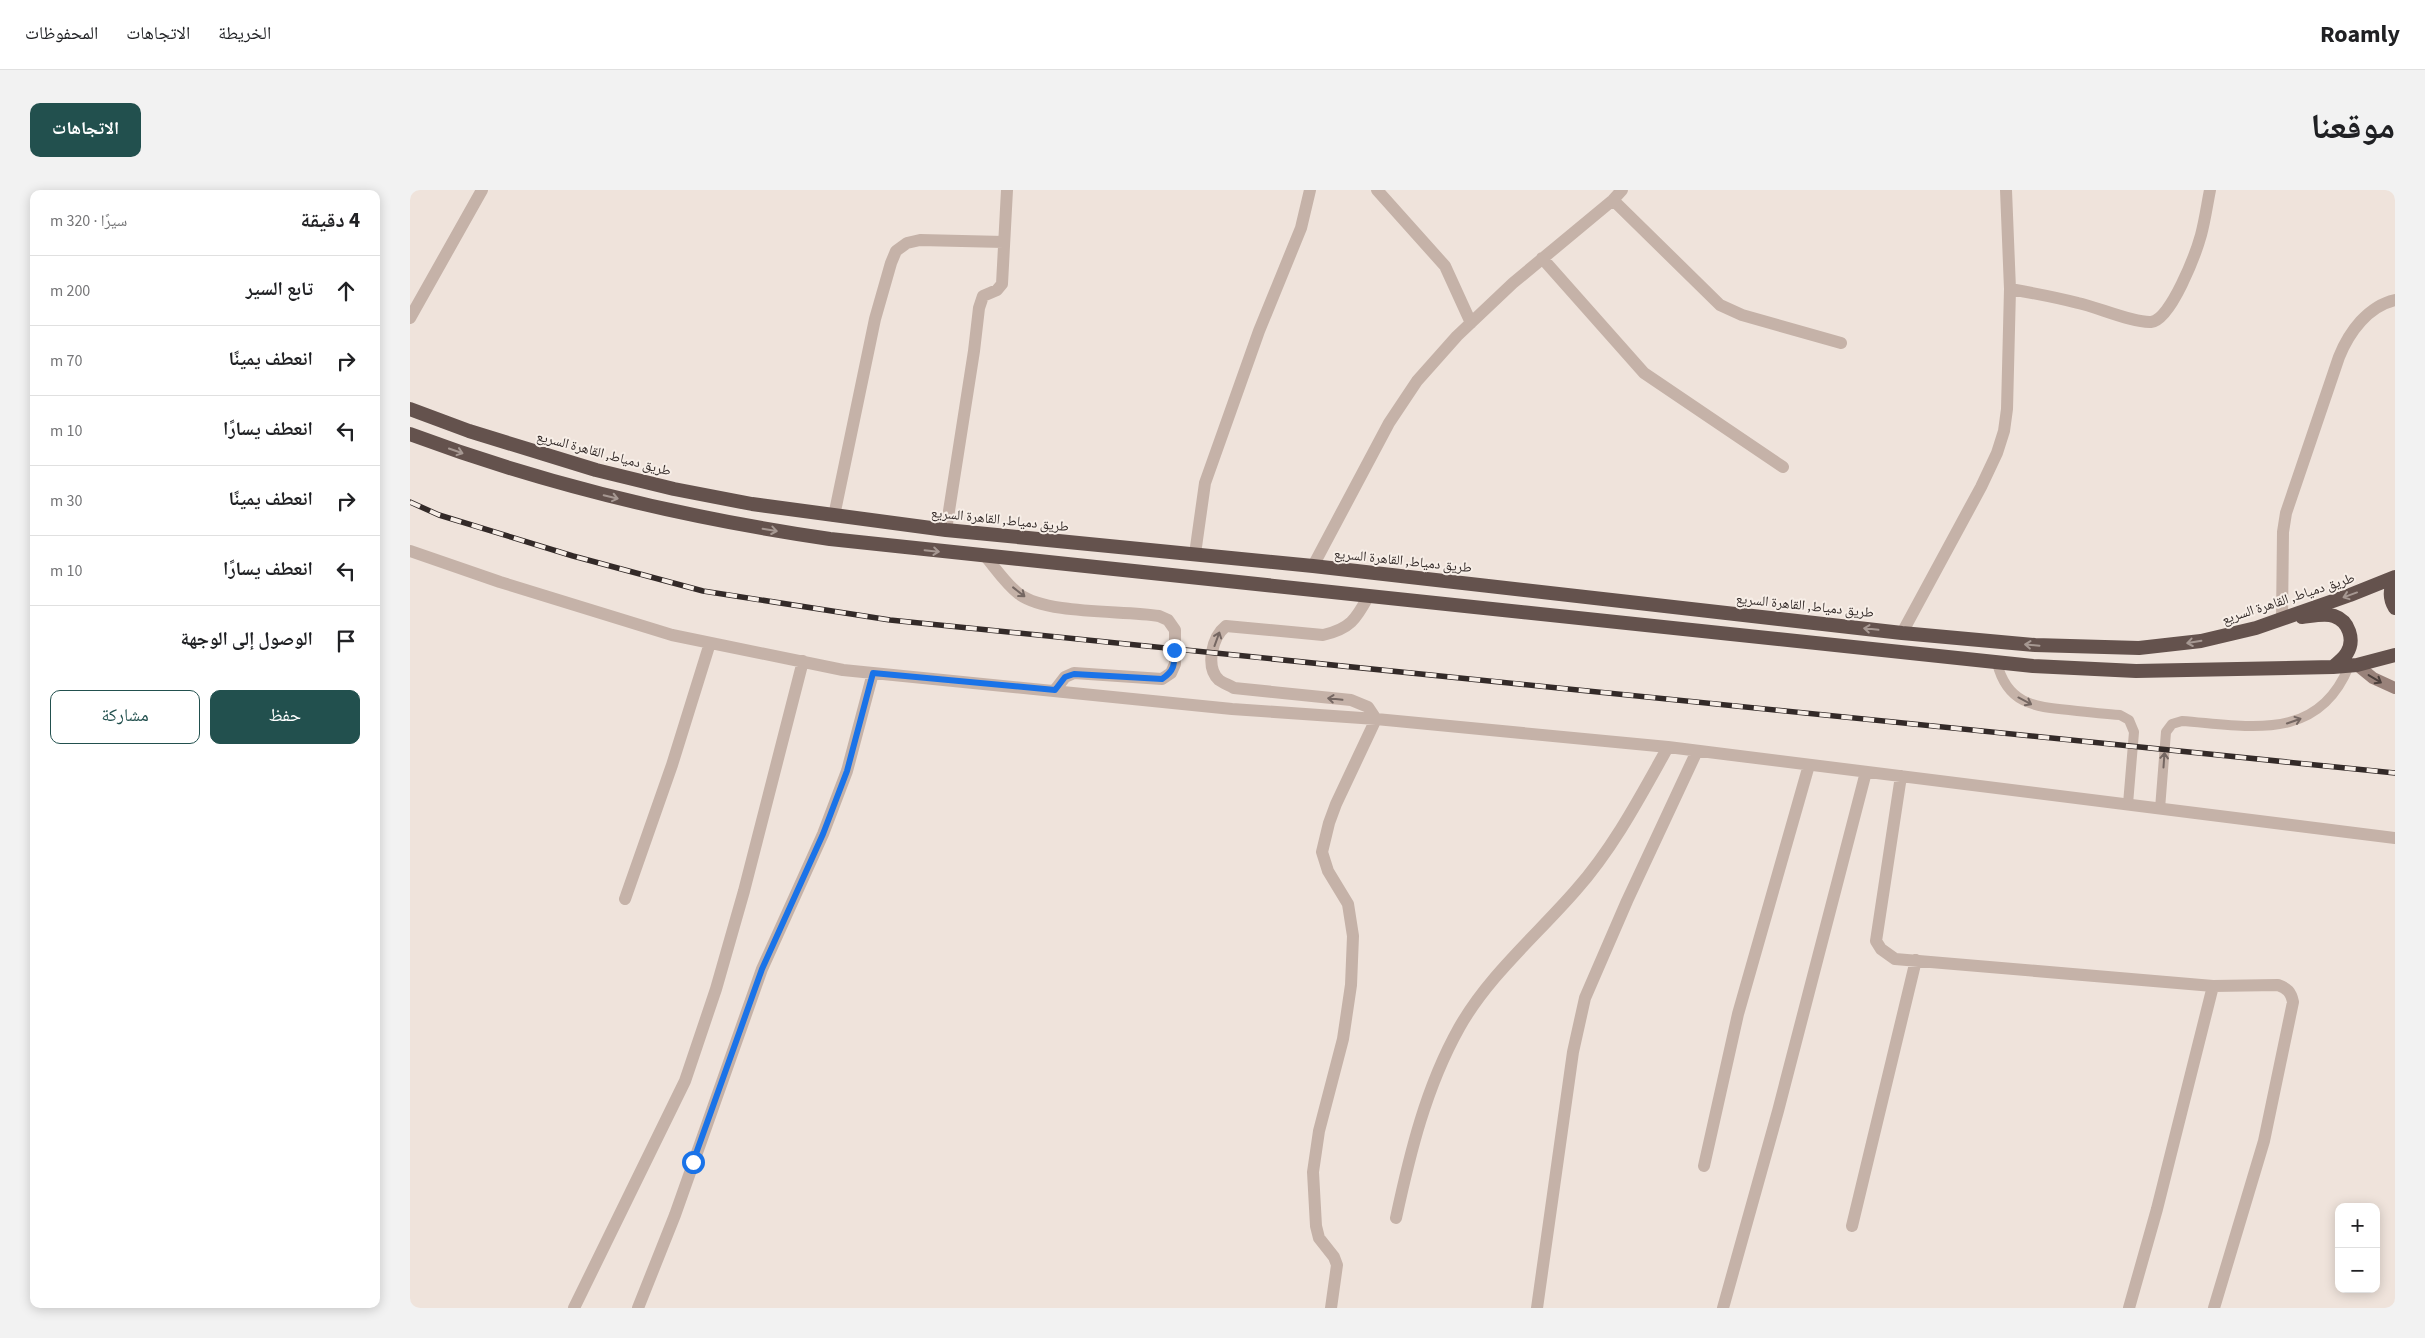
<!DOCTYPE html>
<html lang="ar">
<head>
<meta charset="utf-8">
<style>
	:root { --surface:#fff; --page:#f2f2f2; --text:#202124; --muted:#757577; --line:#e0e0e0; --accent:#22504e }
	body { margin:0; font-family:"Source Sans 3","Noto Naskh Arabic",sans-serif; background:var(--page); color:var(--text); direction:rtl }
	.controls { position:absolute; right:15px; bottom:15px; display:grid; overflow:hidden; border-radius:10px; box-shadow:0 2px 12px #0003 }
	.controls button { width:45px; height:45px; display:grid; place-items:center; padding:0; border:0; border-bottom:1px solid var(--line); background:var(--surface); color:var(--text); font:25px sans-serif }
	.stop { position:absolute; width:15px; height:15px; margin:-11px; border:4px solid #1a73e8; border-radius:50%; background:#fff }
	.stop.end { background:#1a73e8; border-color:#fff; box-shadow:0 1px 5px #0008 }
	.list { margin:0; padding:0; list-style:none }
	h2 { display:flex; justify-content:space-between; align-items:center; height:65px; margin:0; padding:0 20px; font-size:21px }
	h2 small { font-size:16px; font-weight:400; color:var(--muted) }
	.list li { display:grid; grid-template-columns:32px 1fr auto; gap:15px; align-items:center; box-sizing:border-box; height:70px; padding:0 20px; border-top:1px solid var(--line) }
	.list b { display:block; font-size:19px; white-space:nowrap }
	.list em { font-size:16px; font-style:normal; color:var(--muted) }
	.actions { display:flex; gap:10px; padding:15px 20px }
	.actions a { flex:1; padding:11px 0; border:1px solid var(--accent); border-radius:10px; text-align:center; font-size:18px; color:var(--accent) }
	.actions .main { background:var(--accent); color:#fff }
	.icon { flex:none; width:28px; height:28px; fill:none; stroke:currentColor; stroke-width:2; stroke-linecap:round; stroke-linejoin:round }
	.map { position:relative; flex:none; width:1985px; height:1118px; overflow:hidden; direction:ltr; border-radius:10px }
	header { display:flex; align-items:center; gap:30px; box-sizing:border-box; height:70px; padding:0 25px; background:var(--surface); border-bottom:1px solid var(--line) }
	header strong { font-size:24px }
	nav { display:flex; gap:28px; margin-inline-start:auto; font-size:18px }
	.intro { display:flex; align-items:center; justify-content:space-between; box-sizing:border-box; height:120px; padding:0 30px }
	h1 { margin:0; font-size:35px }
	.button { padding:12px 22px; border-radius:10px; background:var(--accent); color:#fff; font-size:18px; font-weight:700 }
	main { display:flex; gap:30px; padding:0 30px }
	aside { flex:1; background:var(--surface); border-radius:10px; box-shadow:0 2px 12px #0003 }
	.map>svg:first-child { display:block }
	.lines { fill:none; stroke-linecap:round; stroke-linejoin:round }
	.service { stroke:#c5b2a8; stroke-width:10 }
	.minor { stroke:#c5b2a8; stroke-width:12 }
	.secondary { stroke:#99827a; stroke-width:12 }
	.trunk { stroke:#64524d; stroke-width:14 }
	.rail-casing { stroke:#332a28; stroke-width:5.5 }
	.rail { stroke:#f7eee7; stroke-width:4; stroke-dasharray:11; stroke-linecap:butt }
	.oneway { stroke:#a69892 }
	.oneway2 { stroke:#756762 }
	.oneway3 { stroke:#4c403c }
	.route { stroke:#1a73e8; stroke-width:6 }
	.labels { text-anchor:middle; stroke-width:4; stroke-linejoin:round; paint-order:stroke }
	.street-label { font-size:14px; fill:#332a28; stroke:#f7eee7 }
</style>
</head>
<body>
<header>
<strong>Roamly</strong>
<nav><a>الخريطة</a><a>الاتجاهات</a><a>المحفوظات</a></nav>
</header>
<div class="intro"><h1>موقعنا</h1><a class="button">الاتجاهات</a></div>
<main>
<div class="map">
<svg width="1985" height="1118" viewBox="0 0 1985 1118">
	<rect width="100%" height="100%" fill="#efe3db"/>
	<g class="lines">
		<path class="service" d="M1587,473C1597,513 1623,517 1659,520C1676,522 1693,524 1710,525L1719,530L1724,542L1718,614
			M1750,619L1756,542L1762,534L1772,531C1839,536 1908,553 1939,476"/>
		<path class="minor" d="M967,0L1035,76L1061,133
			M1203,10L1310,115L1332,125L1431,153
			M1132,68L1234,183L1373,277
			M1600,99C1623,103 1645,107 1668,113C1687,117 1723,133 1741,132C1761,130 1786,63 1791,45C1795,30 1797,15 1800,0
			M0,128L72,0
			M424,326L465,129L481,73L486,61L497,53L510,50L594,52
			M536,340L564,161L569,118L573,106L587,100L592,94L597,0
			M0,361L90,392L262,445L433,480L822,519L966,529L1258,557L1985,648
			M785,364L795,293L849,141L891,38L900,0
			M576,367C586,379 596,394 609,404C638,425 712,420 749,426L758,430L765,440V474L761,483L752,489L664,483L655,487L645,500
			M903,376L979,233L1007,191L1047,146L1103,93L1203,10L1212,0
			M1872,429L1873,342L1876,323L1929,167C1939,142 1958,116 1985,110
			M1492,443L1571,297L1587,263L1594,241L1597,219L1600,99L1596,0
			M1491,586L1466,751L1471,759L1485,769L1803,796L1868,795C1877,798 1881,802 1883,812L1854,951L1804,1118
			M215,709L262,575L300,453
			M1294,976L1328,824L1399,575
			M986,1028C1000,963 1016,897 1049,838C1078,786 1127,745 1166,700C1204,657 1230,607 1258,557
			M1442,1036L1506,770
			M164,1118L275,891L306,799L334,701L393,471
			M228,1118L265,1025L352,779L413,644L437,581L463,483
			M921,1118L927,1075L924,1067L909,1048L906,1036L903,982L909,941L933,849L941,795L943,746L938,714L918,681L912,662L919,633L926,614L966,529L958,517L941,510L824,498C819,495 813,493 809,490C795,477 802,447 816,436L913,445C940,439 946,429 958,407
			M1127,1118L1163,862L1175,808L1217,711L1287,561
			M1313,1118L1368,921L1456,582
			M1719,1118L1747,1019L1803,796"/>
		<path class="secondary" d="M1947,475L1963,488L1985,498"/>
		<path class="trunk" d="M0,219L59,241L186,280L264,299L342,314L536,340L903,376L1492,443L1625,455L1729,458L1791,451L1846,438L1940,405L1985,387
			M0,244C136,295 276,328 420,349L1623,476L1726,481L1923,477L1947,475L1985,465
			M1985,390C1979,400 1979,408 1985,418
			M1892,427C1902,426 1915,423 1924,426C1939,431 1945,450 1937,463C1934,468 1928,473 1923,477"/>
		<g class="rail-casing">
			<path id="rail" d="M0,312L29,325L163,366L293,401L480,430L1985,583"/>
		</g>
		<use href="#rail" class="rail"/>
	</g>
	<defs><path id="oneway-shaft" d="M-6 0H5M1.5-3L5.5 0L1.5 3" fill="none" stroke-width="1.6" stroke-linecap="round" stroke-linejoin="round" transform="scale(1.25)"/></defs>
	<g class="oneway">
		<use href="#oneway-shaft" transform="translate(46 261) rotate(19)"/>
		<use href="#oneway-shaft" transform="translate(201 307) rotate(13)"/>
		<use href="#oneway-shaft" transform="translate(360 340) rotate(9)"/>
		<use href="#oneway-shaft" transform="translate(522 361) rotate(6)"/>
		<use href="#oneway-shaft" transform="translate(1940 405) rotate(160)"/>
		<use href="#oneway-shaft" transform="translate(1461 439) rotate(-174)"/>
		<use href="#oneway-shaft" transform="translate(1784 452) rotate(171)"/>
		<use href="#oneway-shaft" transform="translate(1622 455) rotate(-175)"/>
	</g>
	<g class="oneway2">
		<use href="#oneway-shaft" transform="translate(609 402) rotate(38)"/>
		<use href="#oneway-shaft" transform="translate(807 449) rotate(-70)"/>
		<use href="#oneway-shaft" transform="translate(925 509) rotate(-174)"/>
		<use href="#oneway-shaft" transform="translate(1615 511) rotate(28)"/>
		<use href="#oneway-shaft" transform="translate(1884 531) rotate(-19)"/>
		<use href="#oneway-shaft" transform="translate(1754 570) rotate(-86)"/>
	</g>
	<use class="oneway3" href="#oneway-shaft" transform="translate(1965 489) rotate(31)"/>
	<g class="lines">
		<path class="route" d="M283,972L352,779L413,644L437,581L463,483L645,500L655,487L664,484L752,489C764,481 765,475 764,460"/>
	</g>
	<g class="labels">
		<g class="street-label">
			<text transform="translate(194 263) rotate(15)" y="5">طريق دمياط, القاهرة السريع</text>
			<text transform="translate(590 329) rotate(6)" y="5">طريق دمياط, القاهرة السريع</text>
			<text transform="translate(993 370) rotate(6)" y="5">طريق دمياط, القاهرة السريع</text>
			<text transform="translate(1878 408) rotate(-18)" y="5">طريق دمياط, القاهرة السريع</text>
			<text transform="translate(1395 415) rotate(6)" y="5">طريق دمياط, القاهرة السريع</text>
		</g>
	</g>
</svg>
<div class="controls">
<button>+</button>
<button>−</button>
</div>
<div class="stop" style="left:283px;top:972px"></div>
<div class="stop end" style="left:764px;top:460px"></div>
</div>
<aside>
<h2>4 دقيقة<small>سيرًا · 320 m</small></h2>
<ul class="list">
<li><svg class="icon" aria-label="ahead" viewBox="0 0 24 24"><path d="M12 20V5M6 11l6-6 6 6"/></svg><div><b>تابع السير</b></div><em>200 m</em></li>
<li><svg class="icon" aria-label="right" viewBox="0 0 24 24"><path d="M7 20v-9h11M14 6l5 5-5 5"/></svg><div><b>انعطف يمينًا</b></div><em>70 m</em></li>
<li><svg class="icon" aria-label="left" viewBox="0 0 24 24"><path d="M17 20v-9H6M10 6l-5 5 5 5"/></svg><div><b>انعطف يسارًا</b></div><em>10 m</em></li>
<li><svg class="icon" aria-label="right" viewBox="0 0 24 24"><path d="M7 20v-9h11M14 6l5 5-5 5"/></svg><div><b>انعطف يمينًا</b></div><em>30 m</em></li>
<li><svg class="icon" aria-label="left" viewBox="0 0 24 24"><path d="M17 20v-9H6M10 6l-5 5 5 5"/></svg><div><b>انعطف يسارًا</b></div><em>10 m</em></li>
<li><svg class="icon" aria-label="arrive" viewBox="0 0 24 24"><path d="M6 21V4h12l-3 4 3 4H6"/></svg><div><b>الوصول إلى الوجهة</b></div></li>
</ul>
<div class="actions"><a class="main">حفظ</a><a>مشاركة</a></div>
</aside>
</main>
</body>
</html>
